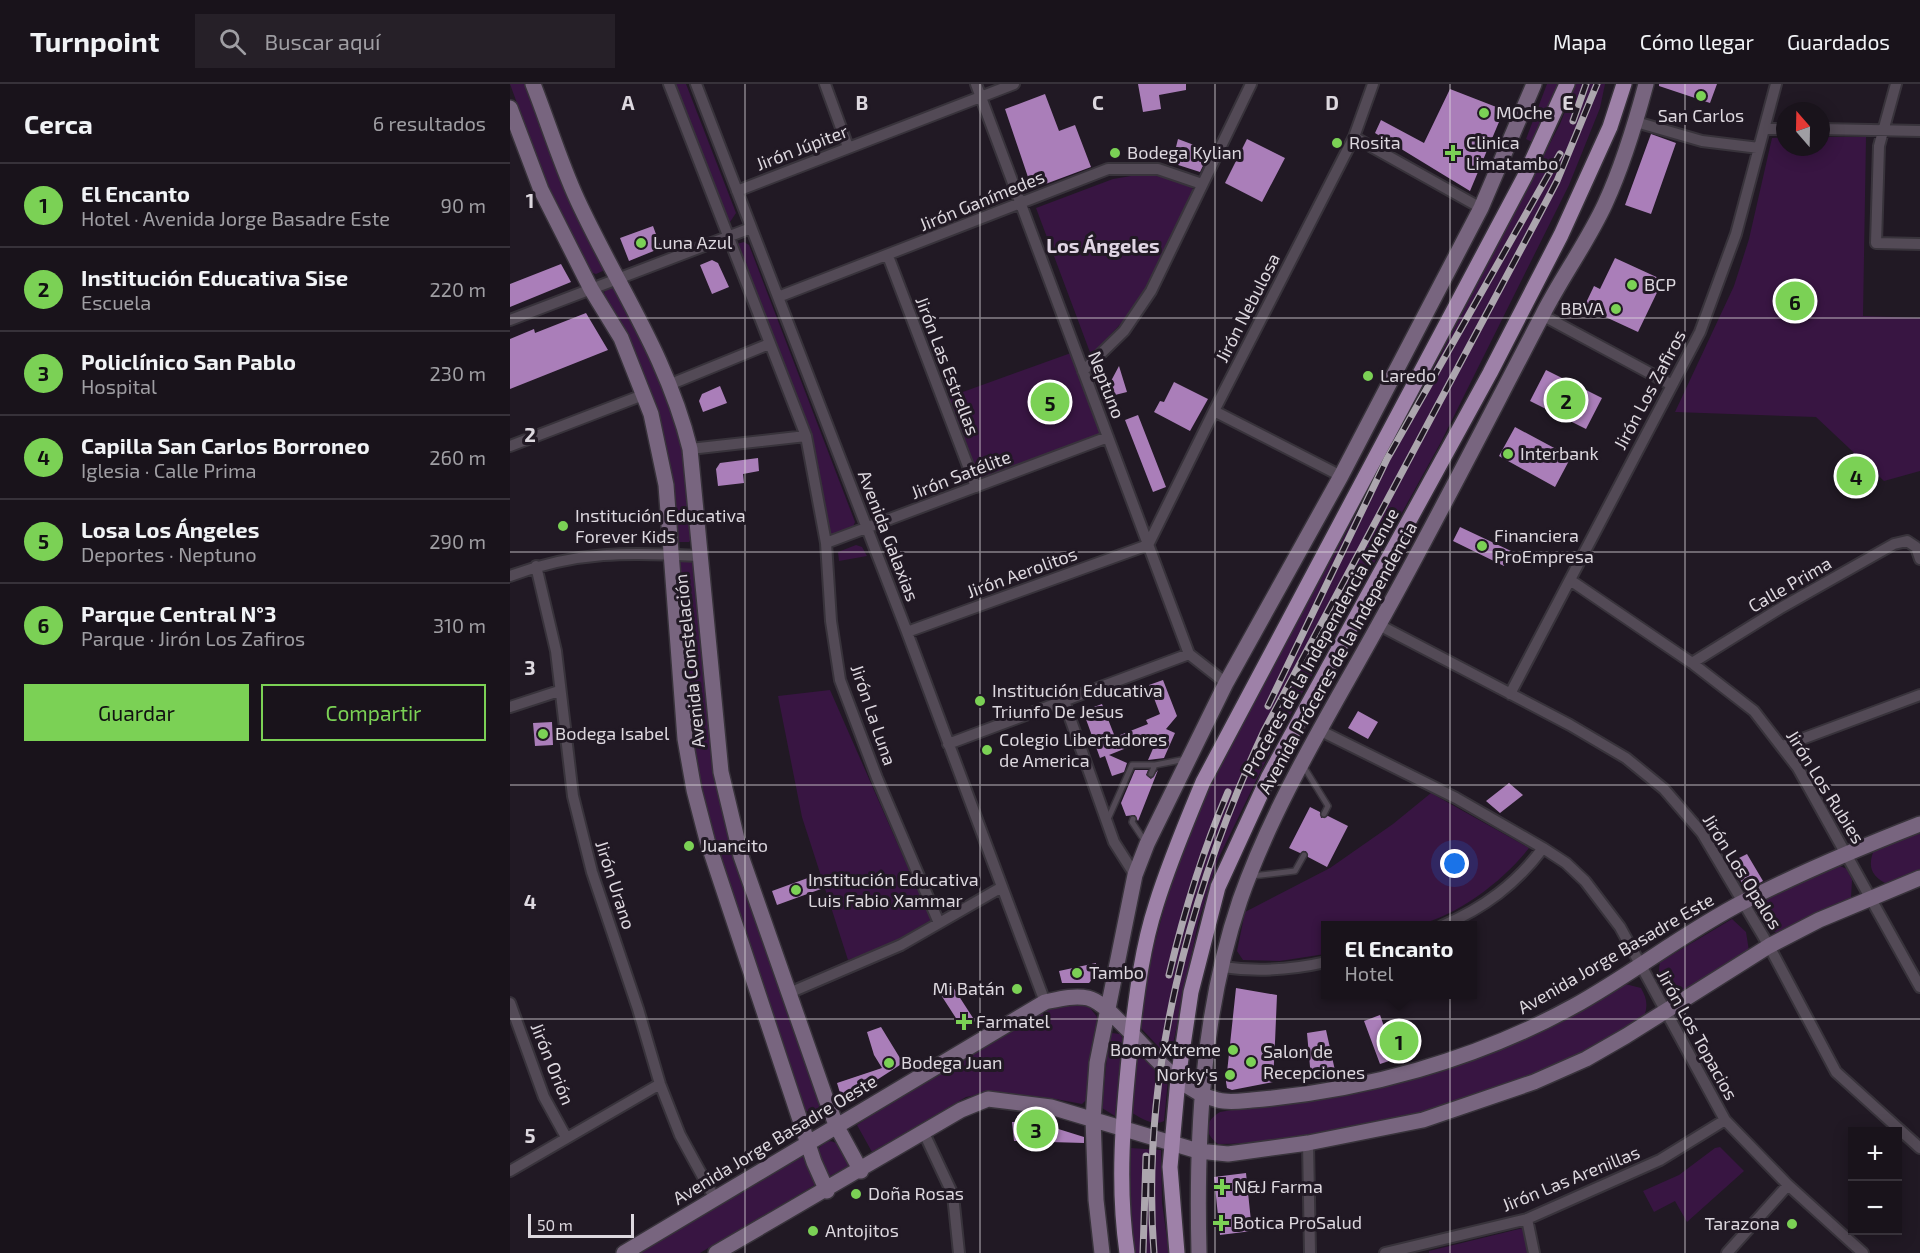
<!DOCTYPE html>
<html lang="es">
<head>
<meta charset="utf-8">
<style>
	:root { --surface:#19131b; --page:#262028; --text:#f1f3f6; --muted:#9f9ea3; --line:#37323a; --accent:#7bd155 }
	body { margin:0; font-family:"Exo 2",sans-serif; background:var(--page); color:var(--text) }
	.controls { position:absolute; right:18px; bottom:18px; display:grid; overflow:hidden; border-radius:0px; box-shadow:0 3px 15px #0003 }
	.controls button { width:54px; height:54px; display:grid; place-items:center; padding:0; border:0; border-bottom:2px solid var(--line); background:var(--surface); color:var(--text); font:30px sans-serif }
	.compass { position:absolute; left:1266px; top:18px; width:54px; height:54px; border-radius:50%; background:var(--surface); box-shadow:0 3px 15px #0003; rotate:340deg }
	.scale { position:absolute; left:18px; bottom:15px; width:106px; box-sizing:border-box; padding-left:6px; border:3px solid #ddd8df; border-top:0; font-size:16px; line-height:21px; white-space:nowrap; color:#ddd8df; -webkit-text-stroke:4px #211924; paint-order:stroke }
	.you { position:absolute; left:945px; top:780px; width:21px; height:21px; margin:-15px; border:4px solid #fff; border-radius:50%; background:#1a73e8; box-shadow:0 0 0 9px #1a73e833 }
	.badge { display:grid; place-items:center; width:39px; height:39px; border-radius:50%; background:var(--accent); color:#111; font-size:20px; font-weight:700 }
	.pin { position:absolute; translate:-50% -50%; border:3px solid #fff; box-shadow:0 2px 6px #0006 }
	.popup { position:absolute; left:811px; top:837px; width:156px; height:78px; box-sizing:border-box; display:grid; place-content:center; border-radius:0px; background:var(--surface); filter:drop-shadow(0 2px 4px #0005); font-size:20px; white-space:nowrap; color:var(--muted) }
	.popup b { font-size:22px; color:var(--text) }
	.popup::after { content:''; position:absolute; left:50%; top:100%; margin-left:-12px; border:12px solid transparent; border-top-color:var(--surface) }
	.list { margin:0; padding:0; list-style:none }
	h2 { display:flex; justify-content:space-between; align-items:center; height:78px; margin:0; padding:0 24px; font-size:26px }
	h2 small { font-size:20px; font-weight:400; color:var(--muted) }
	.list li { display:grid; grid-template-columns:39px 1fr auto; gap:18px; align-items:center; box-sizing:border-box; height:84px; padding:0 24px; border-top:2px solid var(--line) }
	.list b { display:block; font-size:22px; white-space:nowrap }
	.list p { margin:0; font-size:20px; white-space:nowrap; color:var(--muted) }
	.list em { font-size:20px; font-style:normal; color:var(--muted) }
	.actions { display:flex; gap:12px; padding:18px 24px }
	.actions a { flex:1; padding:14px 0; border:2px solid var(--accent); border-radius:0px; text-align:center; font-size:21px; color:var(--accent) }
	.actions .main { background:var(--accent); color:#111 }
	.icon { flex:none; width:33px; height:33px; fill:none; stroke:currentColor; stroke-width:2; stroke-linecap:round; stroke-linejoin:round }
	.map { position:relative; flex:none; width:1410px; height:1169px; overflow:hidden }
	header { display:flex; align-items:center; gap:36px; box-sizing:border-box; height:84px; padding:0 30px; background:var(--surface); border-bottom:2px solid var(--line) }
	header strong { font-size:28px }
	nav { display:flex; gap:33px; margin-inline-start:auto; font-size:21px }
	.search { width:420px; height:54px; background:var(--page); display:flex; align-items:center; gap:15px; box-sizing:border-box; padding:0 21px; border-radius:0px; color:var(--muted); font-size:22px }
	main { display:flex }
	aside { flex:1; background:var(--surface) }
	.map>svg:first-child { display:block }
	.green { fill:#381542 }
	.building { fill:#aa7eb9 }
	.lines { fill:none; stroke-linecap:round; stroke-linejoin:round }
	.lane-casing { stroke:#38333b; stroke-width:8 }
	.street-casing { stroke:#38333b; stroke-width:14 }
	.secondary-casing { stroke:#38333b; stroke-width:18 }
	.primary-casing { stroke:#38333b; stroke-width:18 }
	.lane { stroke:#534a56; stroke-width:5 }
	.street { stroke:#534a56; stroke-width:10 }
	.secondary { stroke:#78657f; stroke-width:15 }
	.primary { stroke:#9e81a8; stroke-width:15 }
	.rail-casing { stroke:#aca6ae; stroke-width:7 }
	.rail { stroke:#211924; stroke-width:4.5; stroke-dasharray:14; stroke-linecap:butt }
	.grid { fill:none; stroke:#ddd8df; stroke-width:1.5; stroke-opacity:0.55 }
	.poi-dot { fill:#7bd155; stroke:#211924; stroke-width:2 }
	.labels { text-anchor:middle; stroke-width:6; stroke-linejoin:round; paint-order:stroke }
	.poi-label { font-size:18px; fill:#ddd8df; stroke:#211924; text-anchor:start }
	.street-label { font-size:18px; fill:#ddd8df; stroke:#211924 }
	.neighbourhood-label { font-size:20px; font-weight:bold; fill:#e0d5e4; stroke:#211924 }
	.grid-label { font-size:20px; text-anchor:middle; font-weight:bold; fill:#ddd8df; stroke:#211924; stroke-width:6; stroke-linejoin:round; paint-order:stroke }
</style>
</head>
<body>
<header>
<strong>Turnpoint</strong>
<div class="search"><svg class="icon" aria-label="search" viewBox="0 0 24 24"><circle cx="10" cy="10" r="6"/><path d="M15 15l6 6"/></svg>Buscar aquí</div>
<nav><a>Mapa</a><a>Cómo llegar</a><a>Guardados</a></nav>
</header>
<main>
<aside>
<h2>Cerca<small>6 resultados</small></h2>
<ul class="list">
<li><span class="badge">1</span><div><b>El Encanto</b><p>Hotel · Avenida Jorge Basadre Este</p></div><em>90 m</em></li>
<li><span class="badge">2</span><div><b>Institución Educativa Sise</b><p>Escuela</p></div><em>220 m</em></li>
<li><span class="badge">3</span><div><b>Policlínico San Pablo</b><p>Hospital</p></div><em>230 m</em></li>
<li><span class="badge">4</span><div><b>Capilla San Carlos Borroneo</b><p>Iglesia · Calle Prima</p></div><em>260 m</em></li>
<li><span class="badge">5</span><div><b>Losa Los Ángeles</b><p>Deportes · Neptuno</p></div><em>290 m</em></li>
<li><span class="badge">6</span><div><b>Parque Central N°3</b><p>Parque · Jirón Los Zafiros</p></div><em>310 m</em></li>
</ul>
<div class="actions"><a class="main">Guardar</a><a>Compartir</a></div>
</aside>
<div class="map">
<svg width="1410" height="1169" viewBox="0 0 1410 1169">
	<rect width="100%" height="100%" fill="#211924"/>
	<path class="green" d="M0,0H16L95,186L86,190L80,188L35,96Z
		M164,0H176L226,129L220,138L215,136Z
		M1037,0H1049L1026,60L1016,55Z
		M1066,0H1095L1090,24L1059,101L931,358L764,660L708,775L688,839L660,975L629,942L643,866L658,810L670,770L701,701L756,594L880,369L1050,40Z
		M1275,53V63H1311V53H1356L1353,232L1410,234V387L1374,397L1306,333L1165,328L1224,202L1239,155L1262,54Z
		M633,90L674,96L682,101L683,107L637,203L619,231L581,271L526,124L603,95Z
		M234,158L239,161L345,438L342,445L323,452L318,446L303,359L226,164L227,160Z
		M105,203L130,244L173,355L183,452L179,458H169L166,454C164,427 164,398 158,372C146,315 121,260 94,209L96,205Z
		M561,269L595,350L468,396L439,313Z
		M346,461L352,463L357,472L329,477L328,468Z
		M171,476L185,479L206,686L312,1017L309,1024L301,1028L294,1026L210,775L190,704L181,656L168,480Z
		M320,606L421,836L378,861L338,876L292,733L268,612Z
		M921,709L1019,764C993,797 949,831 907,841C888,846 838,842 816,842L815,870L770,877L733,876L727,867L735,828L820,784L883,740Z
		M1410,746V788L1379,801C1360,792 1357,782 1365,763Z
		M1325,780L1337,785L1342,796L1341,814L1269,850L1260,846L1248,827L1250,817Z
		M1222,835L1236,848L1239,867L1171,909C1153,905 1146,896 1150,878Z
		M1115,900L1131,904C1137,915 1138,921 1134,933C1104,951 1074,971 1042,984C936,1027 823,1057 708,1060C693,1049 695,1037 710,1028L864,1002L1094,912Z
		M538,920H577L587,933L582,1010L572,1020C536,1013 493,1006 456,1013L362,1068L347,1041L429,986Z
		M602,949L610,950L613,955L605,1032L592,1024L599,952Z
		M628,969L658,996L654,1037C643,1043 630,1033 620,1028L624,974Z
		M317,1057C332,1057 334,1070 340,1081L320,1092L314,1088L306,1072L309,1064Z
		M1210,1063L1234,1087L1177,1138L1165,1117L1144,1128L1133,1107L1169,1091L1205,1064Z
		M620,1064L651,1066L652,1119L659,1169H625L619,1127Z
		M291,1071L298,1076L308,1099L190,1169H125Z
		M1013,1144L1018,1169H919V1167Z"/>
	<path class="building" d="M628,0H676V6L649,11L651,25L633,28Z
		M1149,0H1207L1200,19L1149,2Z
		M940,5L994,26L960,107L865,49L871,36L914,59Z
		M535,10L549,47L565,41L581,83L522,105L495,25Z
		M1141,50L1166,59L1141,130L1115,121Z
		M668,55L700,67L690,88L662,79Z
		M737,55L775,74L752,118L715,99Z
		M143,142L151,164L119,177L110,154Z
		M1105,174L1153,196L1128,248L1074,223L1084,202L1090,205Z
		M202,176L208,179L219,203L202,210L190,181Z
		M51,180L61,198L0,223V200Z
		M76,229L98,266L0,305V255L24,245L25,249Z
		M609,282L617,308L605,311L601,297Z
		M1036,286L1092,314L1076,345L1020,317Z
		M664,298L698,315L680,347L644,328L650,317L654,318Z
		M210,302L217,319L193,328L189,317L192,310Z
		M628,331L656,403L643,408L615,336Z
		M1005,343L1061,373L1045,403L989,372Z
		M1344,369L1365,389L1345,410L1331,398L1334,394L1327,388Z
		M248,374L249,387L233,390L234,399L208,402L206,385L210,379Z
		M950,443L1001,467L994,482L943,457Z
		M653,596L667,632L656,645L665,649L654,674L638,676L649,651L599,671L617,679L614,688L602,692L595,672L590,674L573,627L592,620L605,653L638,640L636,636L650,630L639,601Z
		M848,627L868,638L858,655L838,644Z
		M42,638L43,661L25,662L23,639Z
		M625,686H638L636,691L641,695L648,686L628,737L625,731L616,732L611,719Z
		M999,699L1013,711L990,729L976,717Z
		M800,723L810,728L811,734L818,732L838,742L817,783L798,773L796,767L790,769L779,764Z
		M1237,770L1253,797L1242,803L1240,799H1232L1221,778Z
		M306,791L311,805L267,821L262,807Z
		M586,879L585,892L579,899H552L549,887Z
		M443,903L465,937L453,945L431,911Z
		M726,904L767,911L765,958L763,998L722,1006L717,1004L716,998Z
		M870,931L875,945L891,939L903,969L870,980L854,937Z
		M371,943L393,979L339,1014L330,1009L327,999L372,984L364,971L357,948Z
		M816,946L826,991L801,994L797,949Z
		M502,1038H526L574,1053V1059L504,1057Z
		M736,1089L742,1147L710,1151L704,1093Z"/>
	<g class="lines">
		<g class="lane-casing">
			<path id="lane" d="M794,683L818,722L814,730
				M641,690L645,681L676,675
				M598,735L622,681H645
				M623,735L622,738L636,759
				M742,792L785,787L794,771"/>
		</g>
		<g class="street-casing">
			<path id="street" d="M159,0L296,352L316,459L321,537L330,596L367,694L429,839
				M186,0L397,548L535,918
				M315,0L338,63
				M466,0L679,570L716,599
				M1386,0L1369,62L1366,159L1410,160
				M1126,38L1192,57L1249,64
				M1254,45H1275
				M1311,45L1410,47
				M844,53L971,124
				M227,107L504,0
				M378,172L466,403
				M268,213L598,85H648L692,100
				M1032,231L1162,301
				M0,236L241,144
				M573,287L614,247L641,207L741,0
				M161,300L259,260
				M704,327L831,392
				M0,362L133,311
				M180,365L296,352
				M316,459L598,353
				M638,461L704,327L844,53L863,0
				M26,482L46,567L63,712L82,788L128,925L150,1000L170,1051L205,1115
				M0,492C66,467 120,468 189,472
				M1060,496L1182,579L1244,627L1288,684L1410,903
				M869,541L1060,641L1116,674L1154,705L1192,749L1259,862L1326,988L1410,1064
				M397,548L638,461
				M1182,579L1269,525L1384,460L1397,457L1406,463L1410,475
				M1000,610L1190,248L1226,150L1266,0
				M554,617L604,758L625,791
				M0,623L49,607
				M809,646L946,714L1033,764L1056,779L1075,797L1110,843L1215,1036L1278,1101L1353,1169
				M438,660L679,570
				M1273,662L1410,611
				M932,842C974,824 1006,800 1033,764
				M712,883C747,888 781,886 816,878
				M279,909L391,861L492,803
				M0,919L34,1013L56,1053
				M414,1049L443,1111L449,1169
				M798,1059L800,1169
				M0,1087L150,1000
				M1017,1135L1024,1169
				M875,1169L1017,1135L1150,1076L1215,1036
				M1217,1169L1278,1101"/>
		</g>
		<g class="secondary-casing">
			<path id="secondary" d="M23,0C38,38 50,78 67,115C107,202 157,271 180,365L211,688L231,772L316,1015L327,1043L351,1087
				M0,24L31,106L81,205L111,254L141,330L156,401L175,655L184,706L197,756L304,1078L317,1107
				M114,1169L535,918C549,915 564,911 578,914C590,917 601,929 609,937C638,964 668,1007 708,1016C718,1019 731,1017 742,1016C853,1007 966,976 1064,922C1122,890 1176,847 1235,817C1292,788 1351,763 1410,740
				M206,1169L451,1026L478,1015L541,1023L688,1067L718,1070L798,1059L913,1036L1024,998L1076,975L1116,952L1259,862L1309,836L1410,794
				M592,1169L586,1116L583,1035L587,979L625,791L637,760L716,599L831,392L971,124L1024,0
				M689,1169C686,1051 692,928 730,816C764,719 819,631 868,542C925,440 978,335 1032,232C1051,194 1077,159 1095,120C1113,81 1125,41 1136,0"/>
		</g>
		<g class="primary-casing">
			<path id="primary" d="M617,1169C607,1100 613,1033 620,965C626,917 631,867 646,821C659,779 676,739 693,698L1015,92L1057,0
				M667,1169L660,1083L668,995L681,908L708,803L759,692L980,289L1051,151L1100,43L1114,0"/>
		</g>
		<use href="#lane" class="lane"/>
		<use href="#street" class="street"/>
		<use href="#secondary" class="secondary"/>
		<use href="#primary" class="primary"/>
		<g class="rail-casing">
			<path id="rail" d="M1063,37L1076,0
				M758,622L877,375L1050,70
				M659,891C674,828 692,768 718,708
				M633,1169L636,1072
				M644,1169C630,992 680,806 754,647L1026,137L1047,97L1087,0"/>
		</g>
		<use href="#rail" class="rail"/>
	</g>
	<path class="grid" d="M235,0V1169M470,0V1169M705,0V1169M940,0V1169M1175,0V1169M0,234H1410M0,468H1410M0,701H1410M0,935H1410"/>
	<g class="poi-dot">
		<circle cx="1191" cy="12" r="6"/>
		<circle cx="974" cy="29" r="6"/>
		<circle cx="827" cy="59" r="6"/>
		<circle cx="605" cy="69" r="6"/>
		<path d="M940 60h6v6h6v6h-6v6h-6v-6h-6v-6h6z"/>
		<circle cx="131" cy="159" r="6"/>
		<circle cx="1122" cy="201" r="6"/>
		<circle cx="1106" cy="225" r="6"/>
		<circle cx="858" cy="292" r="6"/>
		<circle cx="998" cy="370" r="6"/>
		<circle cx="53" cy="442" r="6"/>
		<circle cx="972" cy="462" r="6"/>
		<circle cx="470" cy="617" r="6"/>
		<circle cx="33" cy="650" r="6"/>
		<circle cx="477" cy="666" r="6"/>
		<circle cx="179" cy="762" r="6"/>
		<circle cx="286" cy="806" r="6"/>
		<circle cx="567" cy="889" r="6"/>
		<circle cx="507" cy="905" r="6"/>
		<path d="M451 929h6v6h6v6h-6v6h-6v-6h-6v-6h6z"/>
		<circle cx="723" cy="966" r="6"/>
		<circle cx="741" cy="978" r="6"/>
		<circle cx="379" cy="979" r="6"/>
		<circle cx="720" cy="991" r="6"/>
		<path d="M709 1094h6v6h6v6h-6v6h-6v-6h-6v-6h6z"/>
		<circle cx="346" cy="1110" r="6"/>
		<path d="M708 1130h6v6h6v6h-6v6h-6v-6h-6v-6h6z"/>
		<circle cx="1282" cy="1140" r="6"/>
		<circle cx="303" cy="1147" r="6"/>
	</g>
	<g class="labels">
		<g class="poi-label">
			<text x="986" y="35">MOche</text>
			<text x="1191" y="38" text-anchor="middle">San Carlos</text>
			<text x="839" y="65">Rosita</text>
			<text x="956" y="65">Clinica<tspan x="956" dy="21">Limatambo</tspan></text>
			<text x="617" y="75">Bodega Kylian</text>
			<text x="143" y="165">Luna Azul</text>
			<text x="1134" y="207">BCP</text>
			<text x="1094" y="231" text-anchor="end">BBVA</text>
			<text x="870" y="298">Laredo</text>
			<text x="1010" y="376">Interbank</text>
			<text x="65" y="438">Institución Educativa<tspan x="65" dy="21">Forever Kids</tspan></text>
			<text x="984" y="458">Financiera<tspan x="984" dy="21">ProEmpresa</tspan></text>
			<text x="482" y="613">Institución Educativa<tspan x="482" dy="21">Triunfo De Jesus</tspan></text>
			<text x="45" y="656">Bodega Isabel</text>
			<text x="489" y="662">Colegio Libertadores<tspan x="489" dy="21">de America</tspan></text>
			<text x="191" y="768">Juancito</text>
			<text x="298" y="802">Institución Educativa<tspan x="298" dy="21">Luis Fabio Xammar</tspan></text>
			<text x="579" y="895">Tambo</text>
			<text x="495" y="911" text-anchor="end">Mi Batán</text>
			<text x="466" y="944">Farmatel</text>
			<text x="711" y="972" text-anchor="end">Boom Xtreme</text>
			<text x="753" y="974">Salon de<tspan x="753" dy="21">Recepciones</tspan></text>
			<text x="391" y="985">Bodega Juan</text>
			<text x="708" y="997" text-anchor="end">Norky's</text>
			<text x="724" y="1109">N&amp;J Farma</text>
			<text x="358" y="1116">Doña Rosas</text>
			<text x="723" y="1145">Botica ProSalud</text>
			<text x="1270" y="1146" text-anchor="end">Tarazona</text>
			<text x="315" y="1153">Antojitos</text>
		</g>
		<g class="street-label">
			<text transform="translate(292 64) rotate(-21)" y="6">Jirón Júpiter</text>
			<text transform="translate(472 117) rotate(-22)" y="6">Jirón Ganímedes</text>
			<text transform="translate(738 224) rotate(-63)" y="6">Jirón Nebulosa</text>
			<text transform="translate(437 282) rotate(69)" y="6">Jirón Las Estrellas</text>
			<text transform="translate(596 301) rotate(69)" y="6">Neptuno</text>
			<text transform="translate(1140 306) rotate(-62)" y="6">Jirón Los Zafiros</text>
			<text transform="translate(451 391) rotate(-21)" y="6">Jirón Satélite</text>
			<text transform="translate(378 452) rotate(69)" y="6">Avenida Galaxias</text>
			<text transform="translate(512 489) rotate(-20)" y="6">Jirón Aerolitos</text>
			<text transform="translate(1280 501) rotate(-30)" y="6">Calle Prima</text>
			<text transform="translate(811 558) rotate(-61)" y="6">Proceres de la Independencia Avenue</text>
			<text transform="translate(828 574) rotate(-61)" y="6">Avenida Próceres de la Independencia</text>
			<text transform="translate(180 577) rotate(-96)" y="6">Avenida Constelación</text>
			<text transform="translate(363 631) rotate(71)" y="6">Jirón La Luna</text>
			<text transform="translate(1315 703) rotate(58)" y="6">Jirón Los Rubies</text>
			<text transform="translate(1232 788) rotate(58)" y="6">Jirón Los Opalos</text>
			<text transform="translate(105 801) rotate(72)" y="6">Jirón Urano</text>
			<text transform="translate(1106 870) rotate(-30)" y="6">Avenida Jorge Basadre Este</text>
			<text transform="translate(1187 951) rotate(61)" y="6">Jirón Los Topacios</text>
			<text transform="translate(42 980) rotate(68)" y="6">Jirón Orión</text>
			<text transform="translate(265 1056) rotate(-31)" y="6">Avenida Jorge Basadre Oeste</text>
			<text transform="translate(1061 1095) rotate(-22)" y="6">Jirón Las Arenillas</text>
		</g>
		<g class="neighbourhood-label">
			<text x="593" y="169">Los Ángeles</text>
		</g>
	</g>
	<g class="grid-label">
		<text x="118" y="26">A</text>
		<text x="352" y="26">B</text>
		<text x="588" y="26">C</text>
		<text x="822" y="26">D</text>
		<text x="1058" y="26">E</text>
		<text x="20" y="124">1</text>
		<text x="20" y="358">2</text>
		<text x="20" y="591">3</text>
		<text x="20" y="825">4</text>
		<text x="20" y="1059">5</text>
	</g>
</svg>
<div class="controls">
<button>+</button>
<button>−</button>
</div>
<svg class="compass" viewBox="-18 -18 36 36"><path d="M0-13l5 13h-10z" fill="#e53935"/><path d="M0 13l5-13h-10z" fill="#9f9ea3"/></svg>
<div class="scale">50 m</div>
<div class="you"></div>
<div class="pin badge" style="left:889px;top:957px">1</div>
<div class="popup"><b>El Encanto</b>Hotel</div>
<div class="pin badge" style="left:1056px;top:316px">2</div>
<div class="pin badge" style="left:526px;top:1045px">3</div>
<div class="pin badge" style="left:1346px;top:392px">4</div>
<div class="pin badge" style="left:540px;top:318px">5</div>
<div class="pin badge" style="left:1285px;top:217px">6</div>
</div>
</main>
</body>
</html>
